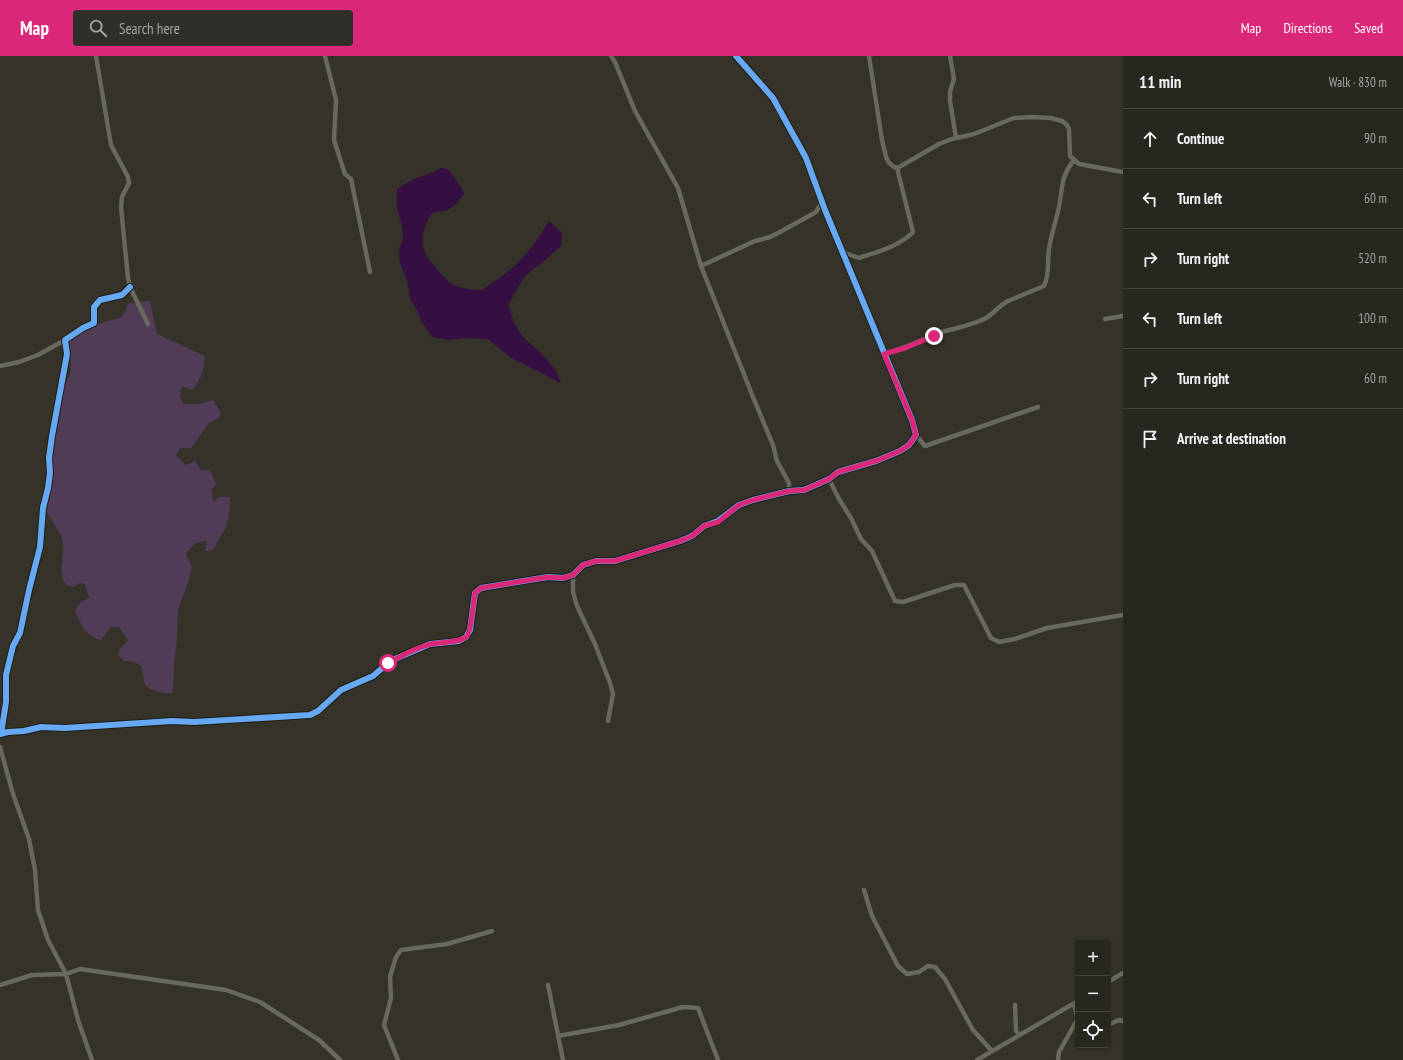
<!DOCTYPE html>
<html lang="en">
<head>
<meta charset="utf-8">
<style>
	:root { --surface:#27261f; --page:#2f2e28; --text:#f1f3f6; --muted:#a4a5a4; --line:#43433d; --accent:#db2777 }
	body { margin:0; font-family:"PT Sans Narrow",sans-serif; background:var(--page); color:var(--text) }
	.controls { position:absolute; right:12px; bottom:12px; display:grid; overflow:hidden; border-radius:4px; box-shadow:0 1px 3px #0004 }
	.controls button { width:36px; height:36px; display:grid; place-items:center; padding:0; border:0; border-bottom:1px solid var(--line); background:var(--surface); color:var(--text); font:20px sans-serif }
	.stop { position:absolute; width:12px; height:12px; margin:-9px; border:3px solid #db2777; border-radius:50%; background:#fff }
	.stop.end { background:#db2777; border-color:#fff; box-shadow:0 1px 4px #0008 }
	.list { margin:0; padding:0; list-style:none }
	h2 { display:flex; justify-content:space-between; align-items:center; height:52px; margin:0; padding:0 16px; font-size:17px }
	h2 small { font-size:13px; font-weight:400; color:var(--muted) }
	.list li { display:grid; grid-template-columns:26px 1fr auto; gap:12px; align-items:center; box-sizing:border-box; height:60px; padding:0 16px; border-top:1px solid var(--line) }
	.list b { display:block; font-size:15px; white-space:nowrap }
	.list em { font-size:13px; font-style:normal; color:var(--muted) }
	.icon { flex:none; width:22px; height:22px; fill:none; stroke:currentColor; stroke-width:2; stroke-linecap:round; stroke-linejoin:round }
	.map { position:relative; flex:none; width:1123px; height:1004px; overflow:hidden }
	header { display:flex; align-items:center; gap:24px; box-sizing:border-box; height:56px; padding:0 20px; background:var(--accent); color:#fff }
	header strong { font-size:19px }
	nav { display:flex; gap:22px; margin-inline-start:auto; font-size:14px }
	.search { width:280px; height:36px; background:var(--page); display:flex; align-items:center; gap:10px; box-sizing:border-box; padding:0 14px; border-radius:4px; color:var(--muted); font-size:15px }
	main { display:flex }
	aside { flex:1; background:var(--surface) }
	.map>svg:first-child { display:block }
	.green { fill:#513c58 }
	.water { fill:#360f42 }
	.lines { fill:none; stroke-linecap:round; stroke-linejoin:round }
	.street { stroke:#69685c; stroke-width:4.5 }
	.cycleway-casing { stroke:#1e1d16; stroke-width:8 }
	.cycleway { stroke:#66a8f1; stroke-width:6 }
	.route { stroke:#db2777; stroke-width:5 }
</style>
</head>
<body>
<header>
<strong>Map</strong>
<div class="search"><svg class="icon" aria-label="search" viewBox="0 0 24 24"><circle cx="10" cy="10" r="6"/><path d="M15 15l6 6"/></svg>Search here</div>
<nav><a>Map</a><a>Directions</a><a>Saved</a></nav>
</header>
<main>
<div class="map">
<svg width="1123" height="1004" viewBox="0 0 1123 1004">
	<rect width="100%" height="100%" fill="#343229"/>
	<path class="green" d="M150,245L157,278L205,300C204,316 202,321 192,334L182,330L180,339L183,348H198L213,344L221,357L219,362L209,367L191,392H180L176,400L186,409L195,405L201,414H210L216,428L211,434L214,446L218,441H230C230,451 230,463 225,473C224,476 221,478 220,481C216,489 216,495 205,495L207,484L194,488L186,498L192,511L188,527L178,553L177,581L174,609L173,637C161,638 154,636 145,629L141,610L135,606L124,605L118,599L120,593L128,584L119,571H111L101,584C87,581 79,567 75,554L81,546L89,542L85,528L80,527L74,531L66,529C56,513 65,503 63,487C63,478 50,462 45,454L50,437L53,418L51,410L52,397L63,335L71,315L70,298L67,285L92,270L122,261L129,247Z"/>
	<path class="water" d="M441,112L448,113L461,131L464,138C454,151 450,156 433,156C425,167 419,182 425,197C427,202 432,207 436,212C441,218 447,225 454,229C462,233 472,234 482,234C491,227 502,221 510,214C526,201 538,183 549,165L562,177L561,190L543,206L532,214L523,223L508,249L515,269L523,281L543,299L556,315L561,327L511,302L488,283L465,282L449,284L432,281L421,265L417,254L411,245L407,225L400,207L399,193L403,183L402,170L397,152V133L414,123L434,116Z"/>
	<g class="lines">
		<path class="street" d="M96,0L111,89L128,121L129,127L122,141L121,151L128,222L130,231L148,268
			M325,0L336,44L334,84L345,118L351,123L370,216
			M611,0L615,6L635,55L678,132L701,210
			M869,0L882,84L886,101L889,107L894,111L898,112
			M950,0L954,23L950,36V45L956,82
			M842,196L859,202C877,196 900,190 913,176L898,116V112L901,110L939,88L952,83L974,78L1014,62L1032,61L1051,62L1062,65L1067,69L1069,73L1070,100L1079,108L1123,116
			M1105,263L1123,260
			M884,298C905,293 923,283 942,276C956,272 973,269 986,262C994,257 1000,249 1008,245L1044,230C1050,218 1047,206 1049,193C1051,179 1056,165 1059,151C1063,131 1060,122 1074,104
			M0,310L19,306L38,299L65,284
			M916,379L925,390L1038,351
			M829,423L839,443L851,462L861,483L872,495L895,545L903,546L955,529H964L991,582L999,586L1015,583L1047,572L1123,559
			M789,435V427L777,405L773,389L753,341L701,210L755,185L770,181L780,176L816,156L822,146
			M573,519V536L577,550L595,588L610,627L613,638L608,665
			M0,678L8,676L24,675L41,671L65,672L172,665L194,666L310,659L318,655L341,634L373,620L388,607L395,603L430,588L459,585L466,581L470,574L475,537L481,532L548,521L563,522L573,519L583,509L596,505H615L680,485L692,480L704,470L718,465L739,449L753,444L789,435L804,434L829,423L838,416L876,405L900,395L909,389L916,379L912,364L825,154L806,102L773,42L736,0
			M1,678L6,646V619L13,590L20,577L29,534L40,491L43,452L48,432L50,417L49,402L52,380L67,298L65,284L83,272L94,267V251L100,244L122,239L130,231
			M0,691L13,738L29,783L35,814L38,854L48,884L66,918L78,964L92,1004
			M864,834L872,860L898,910L907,918L919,916L928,910L935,911L945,923L973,974L992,995
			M1108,926L1123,917
			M0,929L32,919L66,918L80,913L226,934L260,946L319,984L340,1004
			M548,929L563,1004
			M1074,948L1078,965
			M1015,949L1016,975L1020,979
			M1108,969L1119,964L1123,965
			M558,980L619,969L683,951L698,952L718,1004
			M398,1004L384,969L391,942L390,921L396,901L401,894L447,888L492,875
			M977,1004L1078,945
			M1058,1004L1059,996L1077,964"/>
		<g class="cycleway-casing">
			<path id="cycleway" d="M0,678L8,676L24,675L41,671L65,672L172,665L194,666L310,659L318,655L341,634L373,620L388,607L395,603L430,588L459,585L466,581L470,574L475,537L481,532L548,521L563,522L573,519L583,509L596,505H615L680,485L692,480L704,470L718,465L739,449L753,444L789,435L804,434L829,423L838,416L876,405L900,395L909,389L916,379L912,364L825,154L806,102L773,42L736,0
				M1,678L6,646V619L13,590L20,577L29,534L40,491L43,452L48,432L50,417L49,402L52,380L67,298L65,284L83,272L94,267V251L100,244L122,239L130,231"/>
		</g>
		<use href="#cycleway" class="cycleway"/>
	</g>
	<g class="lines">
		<path class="route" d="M388,607C402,600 417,591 431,588C441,586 461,587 467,580C471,575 474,544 475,537L481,532L548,521L563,522L573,519L583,509L596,505H615L680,485L692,480L704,470L718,466L739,449L753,444L789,435L804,434L829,423L838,416L876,405L900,395L909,389L916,379L912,364L884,298L905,292L934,280"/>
	</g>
</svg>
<div class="controls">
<button>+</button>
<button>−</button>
<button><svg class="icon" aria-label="locate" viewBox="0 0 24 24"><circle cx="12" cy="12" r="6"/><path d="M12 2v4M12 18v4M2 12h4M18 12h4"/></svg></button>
</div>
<div class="stop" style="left:388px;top:607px"></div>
<div class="stop end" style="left:934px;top:280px"></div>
</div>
<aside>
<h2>11 min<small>Walk · 830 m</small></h2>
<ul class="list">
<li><svg class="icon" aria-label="ahead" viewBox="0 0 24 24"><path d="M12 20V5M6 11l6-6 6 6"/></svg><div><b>Continue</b></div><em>90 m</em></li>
<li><svg class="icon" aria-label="left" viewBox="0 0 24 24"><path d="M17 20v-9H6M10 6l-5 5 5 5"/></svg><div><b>Turn left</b></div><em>60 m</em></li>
<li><svg class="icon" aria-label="right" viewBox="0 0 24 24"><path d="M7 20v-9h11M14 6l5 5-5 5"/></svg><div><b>Turn right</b></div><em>520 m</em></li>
<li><svg class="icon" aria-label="left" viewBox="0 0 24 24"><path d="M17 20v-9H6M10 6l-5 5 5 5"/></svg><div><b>Turn left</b></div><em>100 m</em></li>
<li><svg class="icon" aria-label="right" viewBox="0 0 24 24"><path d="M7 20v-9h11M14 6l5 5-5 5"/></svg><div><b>Turn right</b></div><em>60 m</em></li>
<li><svg class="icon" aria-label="arrive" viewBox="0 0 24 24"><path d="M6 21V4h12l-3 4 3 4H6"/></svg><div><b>Arrive at destination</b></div></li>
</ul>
</aside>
</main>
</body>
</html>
